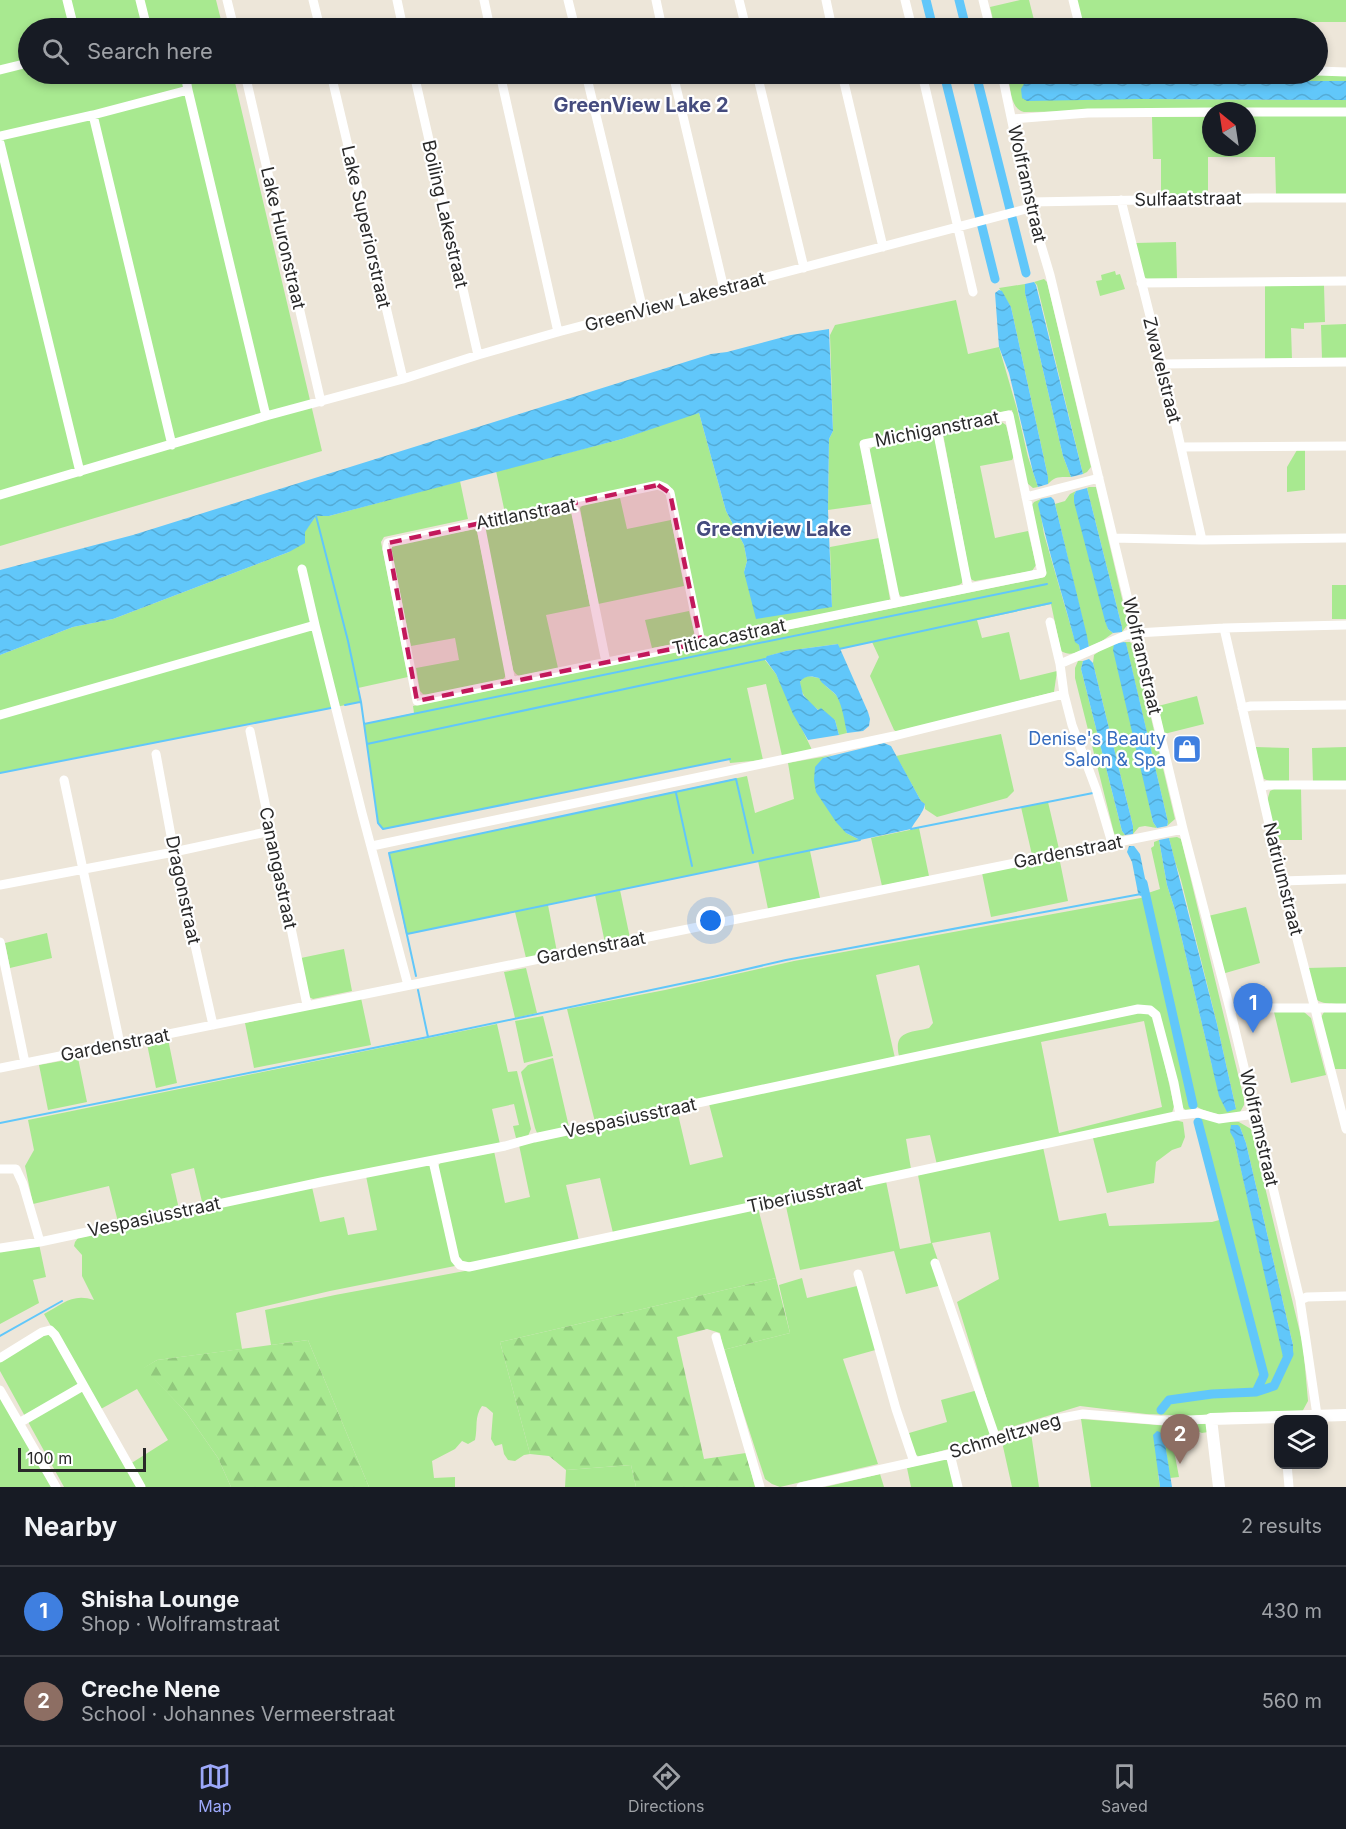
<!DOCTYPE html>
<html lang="en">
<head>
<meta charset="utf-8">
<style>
	:root { --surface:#171b24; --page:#20242c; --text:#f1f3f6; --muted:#9ea1a6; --line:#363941; --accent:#9ca8fa }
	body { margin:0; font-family:Inter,sans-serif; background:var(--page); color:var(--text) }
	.controls { position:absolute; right:18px; bottom:18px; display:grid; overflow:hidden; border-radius:12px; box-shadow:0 3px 9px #0003 }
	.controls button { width:54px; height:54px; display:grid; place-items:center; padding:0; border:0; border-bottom:2px solid var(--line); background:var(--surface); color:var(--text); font:30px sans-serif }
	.compass { position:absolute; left:1202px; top:102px; width:54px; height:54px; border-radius:50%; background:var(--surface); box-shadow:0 3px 9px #0003; rotate:330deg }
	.scale { position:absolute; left:18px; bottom:15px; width:128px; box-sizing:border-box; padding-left:6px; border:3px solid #292929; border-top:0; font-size:16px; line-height:21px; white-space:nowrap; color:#292929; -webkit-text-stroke:4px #fff; paint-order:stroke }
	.you { position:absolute; left:711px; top:921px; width:21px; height:21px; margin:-15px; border:4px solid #fff; border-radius:50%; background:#1a73e8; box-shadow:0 0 0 9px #1a73e833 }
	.badge { display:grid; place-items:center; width:39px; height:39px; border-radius:50%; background:var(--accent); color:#fff; font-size:20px; font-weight:700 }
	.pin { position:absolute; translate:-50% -50px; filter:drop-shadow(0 2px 3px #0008) }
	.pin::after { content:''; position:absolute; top:32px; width:21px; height:18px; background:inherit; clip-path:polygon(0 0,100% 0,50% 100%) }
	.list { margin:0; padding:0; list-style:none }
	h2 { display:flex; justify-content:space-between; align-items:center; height:78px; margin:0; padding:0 24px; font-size:26px }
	h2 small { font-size:20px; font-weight:400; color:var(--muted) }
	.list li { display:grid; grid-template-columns:39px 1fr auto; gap:18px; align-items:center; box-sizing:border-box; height:90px; padding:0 24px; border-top:2px solid var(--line) }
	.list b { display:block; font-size:22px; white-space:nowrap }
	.list p { margin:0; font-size:20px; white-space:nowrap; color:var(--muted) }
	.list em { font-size:20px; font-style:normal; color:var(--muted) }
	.icon { flex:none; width:33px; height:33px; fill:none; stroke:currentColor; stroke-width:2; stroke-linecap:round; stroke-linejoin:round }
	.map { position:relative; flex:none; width:1346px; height:1487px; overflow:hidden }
	.search { position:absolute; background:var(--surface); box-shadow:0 3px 9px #0003; left:18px; right:18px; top:18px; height:66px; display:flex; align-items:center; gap:15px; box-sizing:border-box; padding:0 21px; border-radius:33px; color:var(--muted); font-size:22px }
	.sheet { height:258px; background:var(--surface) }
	nav { display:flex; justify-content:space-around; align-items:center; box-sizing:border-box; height:84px; border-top:2px solid var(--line); background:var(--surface); font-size:16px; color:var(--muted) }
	nav a { display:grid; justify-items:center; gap:3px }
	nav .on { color:var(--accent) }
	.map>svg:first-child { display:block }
	.grass { fill:#a8e990; fill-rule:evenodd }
	.forest { fill:url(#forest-firs) }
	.water { fill:url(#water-waves) }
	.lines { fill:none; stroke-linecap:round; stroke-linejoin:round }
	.stream { stroke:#61c7fa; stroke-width:2 }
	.canal { stroke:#61c7fa; stroke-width:9 }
	.street { stroke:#fff; stroke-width:9 }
	.secondary { stroke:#fff; stroke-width:12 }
	.marked { fill:#c2185b; fill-opacity:0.2; stroke:#c2185b; stroke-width:4.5; stroke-dasharray:12 8; stroke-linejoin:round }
	.labels { text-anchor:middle; stroke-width:4.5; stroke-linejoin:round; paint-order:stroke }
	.street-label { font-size:18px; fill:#292929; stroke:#fff }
	.shop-label { font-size:18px; fill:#366cbe; stroke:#fff; text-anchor:end }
	.neighbourhood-label { font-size:20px; font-weight:bold; fill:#454c7e; stroke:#fff }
</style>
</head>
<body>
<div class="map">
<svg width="1346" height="1487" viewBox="0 0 1346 1487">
	<defs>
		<pattern id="forest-firs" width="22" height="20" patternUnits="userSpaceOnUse" patternTransform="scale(1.5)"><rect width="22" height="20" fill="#a8e990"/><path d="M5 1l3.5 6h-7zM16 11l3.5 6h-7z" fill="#91c87c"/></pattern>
		<pattern id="water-waves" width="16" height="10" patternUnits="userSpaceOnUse" patternTransform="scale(1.5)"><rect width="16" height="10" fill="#61c7fa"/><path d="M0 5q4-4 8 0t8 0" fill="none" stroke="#54abd6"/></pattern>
	</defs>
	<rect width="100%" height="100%" fill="#ede6d9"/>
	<path class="grass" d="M0,0H216L223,28H28V74H233L322,451L0,546Z
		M1020,0H1029L1036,28H995L990,7Z
		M1076,0H1346V22H1273V28H1216V23L1184,24V28H1083Z
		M1346,75V81H1240L1171,84L1080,83L1024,84L1140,99L1346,100V108L1024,112C1012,109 1011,94 1009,82L1017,76Z
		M1346,115V195H1276L1275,157H1208V196H1161V159H1153L1152,117H1211V147H1247V116Z
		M1176,242L1177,279H1147L1143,276L1135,243Z
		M1115,271L1116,275L1120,274L1125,289L1100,296L1096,281L1102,280L1101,275Z
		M1044,279L1047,282L1091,467L1087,472L1083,474L1037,285L1034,282Z
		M1025,284V293L1063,456L1071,477C1060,477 1055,476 1048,484V477L1011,307L999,288Z
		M1265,285H1324L1325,322L1304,323V329L1291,328L1292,360H1265Z
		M956,300L968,354L999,347L1017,409L1028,457L1038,487L1033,488L1027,483L1012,410L860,441L871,504L828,510L829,439L833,431L830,335L835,325Z
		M1346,324V359H1322L1321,325Z
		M699,413L726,511L744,545L747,561L744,572L832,607L830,547L879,538L890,599L887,601L709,637L702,634L673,489L662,482L505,513L496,471L622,439L686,416Z
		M1000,421L1006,425L1014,456L1012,460L980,466L995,538L1028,531L1036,565L1032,571L975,581L972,580L970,577L943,434Z
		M929,435L933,436L935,440L963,577L962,583L959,585L904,597L900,596L897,590L869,454L870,449L874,446Z
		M1297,450H1305V490L1287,492V467Z
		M460,481L468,519L384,537L381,542L408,677L358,688L361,702L0,773V655L73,627L113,619L289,552L316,516H329Z
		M1089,487H1096L1128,624L1122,632V627L1087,488Z
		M1076,491L1074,495L1108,629L1113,633L1102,641L1089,647L1055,504L1065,501L1070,494Z
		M620,498L627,529L671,520L684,586L598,604L580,508L583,505Z
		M1041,499L1039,504L1044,534L1075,641L1079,645L1080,651C1073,654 1068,655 1061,651L1051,604L977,620L982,638L1009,632L1020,680L1057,671L1054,692L897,732L894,730L870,676L879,657L872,642L839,649L838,644L786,651L768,656L765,660L776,674L812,750L782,756L766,684L747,688L763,760L730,763L729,759L383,829L378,823L364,724L414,713L413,706L1045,577L1032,505L1034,502Z
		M567,509L572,514L590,606L546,615L558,668L519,676L516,674L513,670L485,530V526Z
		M475,529L477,531L506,672L505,677L502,680L427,695L423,694L420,691L416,668L459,660L455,638L411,646L391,549L393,545Z
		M1332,585H1346V619H1332Z
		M689,611L694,632L693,639L691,641L652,648L645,620Z
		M1124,642H1130L1134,646L1175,819L1167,826L1168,822L1126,644Z
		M1117,643L1153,822L1157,828L1145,826L1139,827L1133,834V826L1093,663L1094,655L1105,647Z
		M1078,661H1083L1081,669L1122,831L1125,835L1116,837L1114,833L1075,678V668Z
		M808,676L819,678C823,685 830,689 836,695C844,705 845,721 847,733L839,735L835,720C821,712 800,701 800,682L803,678Z
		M1197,696L1204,724L1164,734L1158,706Z
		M1001,734L1014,791L1007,798L937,817L925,809V804L921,801L896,756Z
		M1255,747L1289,748V782L1269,781L1264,779Z
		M1346,747V782L1313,783L1312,748Z
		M833,755L823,758L846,833L860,840L810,851L820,898L768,909L758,861L620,890L630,938L605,943L595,895L548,905L557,952L526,958L515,912L406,934L389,853L747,776L755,813L794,799L788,763Z
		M1301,788L1302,840H1277L1267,801L1270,791L1274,789Z
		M1048,802L1059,849L1032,855L1021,807Z
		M919,828L929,876L882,886L871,838Z
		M1177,837L1181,839L1244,1099V1105L1239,1114C1223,1116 1208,1114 1194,1105L1191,1110L1187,1111L1183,1108L1154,1009L899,1056C893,1030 911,1033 929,1028L933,1023L919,965L876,975L895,1058L595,1122L567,1009L665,990L794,961L1146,897L1148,893L1160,889L1151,848L1154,846V842L1159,840L1167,885L1175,910L1212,1066L1236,1109L1217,1024L1181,880L1174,858L1169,838Z
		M1059,857L1068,901L991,917L982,873Z
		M1246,907L1260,963L1222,974L1208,916Z
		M47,933L52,958L10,968L5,943Z
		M344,949L352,991L313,999L309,997L301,958Z
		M1346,967V1004C1309,1004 1315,1001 1307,968Z
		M526,968L537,1013L515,1018L504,972Z
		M361,998L371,1045L254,1068L245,1023Z
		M1141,1012H1148L1155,1020L1174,1106L1172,1113L937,1165L930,1135L906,1139L911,1169L613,1233L600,1178L566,1185L579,1241L471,1264L459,1261L438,1166L441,1162L494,1151L505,1203L530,1197L519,1145L677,1110L690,1165L723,1157L709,1104ZM1144,1021L1162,1107L1059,1133L1041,1042Z
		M1274,1012H1304L1311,1018L1326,1075L1291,1083Z
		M1324,1012H1346V1069H1331L1320,1019Z
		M543,1016L553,1056L524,1063L515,1021Z
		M497,1024L508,1072L517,1071L531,1129L528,1136L516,1138L513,1126L519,1125L514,1104L492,1109L500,1144L203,1206L194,1168L171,1174L179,1209L118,1222L109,1186L33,1204L25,1166L34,1150L28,1120Z
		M168,1039L177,1083L156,1088L147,1044Z
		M78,1058L87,1102L48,1110L39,1065Z
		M553,1058L569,1127L541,1133H537L535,1128L521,1072L528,1065Z
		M1204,1117L1223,1121L1239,1122L1251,1129L1303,1345L1308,1401L1302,1412H1233L1193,1416L1146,1414L1080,1406L998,1431L996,1429L957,1302L999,1279L990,1232L932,1243L946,1284L906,1294L894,1251L800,1270L785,1202L886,1181L900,1249L931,1243L918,1175L1043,1147L1059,1221L1106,1213L1109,1226L1212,1222L1223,1219L1197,1119ZM1240,1127L1246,1143L1293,1345L1285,1360L1234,1139Z
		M1175,1120L1183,1122L1185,1137L1181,1147L1172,1150L1156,1162L1154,1183L1107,1193L1093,1138Z
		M430,1164L457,1264L455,1266L330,1291L236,1313L242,1349L157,1360L144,1368L186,1412L218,1458L231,1487H143L130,1464L168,1440L137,1389L99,1410L44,1314C63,1304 72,1293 94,1300L82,1276V1255L74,1246L75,1242L78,1238L312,1187L320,1222L344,1217L348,1235L377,1230L366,1176Z
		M758,1208L776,1278L500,1342L530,1454L524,1455L515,1461L508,1460L504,1454L502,1444L495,1446L491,1439L493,1413L486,1407L482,1406C474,1417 478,1427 475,1440L468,1444L462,1441L455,1449L432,1461L434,1478L455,1477V1487H369L308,1340L271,1345L265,1310L335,1295L481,1268Z
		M39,1244L46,1277L33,1280L39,1303L0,1324V1250Z
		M802,1278L807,1298L857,1286L879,1349L843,1359L878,1464L780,1487L772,1484L765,1479L723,1350L790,1333L779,1285Z
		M49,1334L53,1336L138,1487H64L0,1371V1361L43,1335Z
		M0,1387L56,1487H0Z
		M978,1390L991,1435L989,1438L919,1457C911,1452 911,1441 909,1433L947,1422L941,1400Z
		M1081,1419L1170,1426L1180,1424H1209L1208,1432L1202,1433L1197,1431H1178L1172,1440L1179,1477L1170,1478L1164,1437L1158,1474L1160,1487H1091Z
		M1031,1433L1039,1487H1012L1002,1442Z
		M946,1458L949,1460L955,1487H911L907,1468Z
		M631,1465L636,1487H565L566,1470Z
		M880,1474L884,1487H825Z"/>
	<path class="forest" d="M776,1278L790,1333L723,1350L720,1333L707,1329L677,1337L704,1459L746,1453L755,1487H636L631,1465L566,1470L549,1456L530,1454L500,1342Z
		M308,1340L369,1487H231L218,1458L186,1412L143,1368L157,1360Z"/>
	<path class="water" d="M1240,81H1346V100L1140,99L1027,101L1022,98L1021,89L1024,84H1171Z
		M1034,282L1036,285L1083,474L1071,477L1063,456L1025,293V284Z
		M999,290L1002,291L1011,307L1048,477V484L1038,487L1033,472L1009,373L999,347L995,293Z
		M829,329L833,431L829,439L828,510L832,607L756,619L744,572L747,561L744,545L726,511L699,413L622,439L329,516H316L305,532V543L289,552L113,619L73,627L0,655V570L133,535L711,354L727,352L791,335Z
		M1087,488L1122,627V632L1113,633L1108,629L1105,621L1074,502V495L1076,491Z
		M1051,497L1054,500L1087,636L1089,647L1080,651L1079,645L1075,642C1063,596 1048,551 1038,504L1041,499Z
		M1124,642L1126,643L1168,822L1167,826L1157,828L1153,822L1113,650L1114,644Z
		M838,644L868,712L870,719L869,726L863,731L847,733C844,721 843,706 836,695C830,688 822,685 819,678C811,676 805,675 800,682L803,695L818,710L821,708L835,720L839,735L808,740L793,714L776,674L765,659L767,656L786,651Z
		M1089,659L1093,663L1133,826V834L1125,835L1122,831L1081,669L1083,661Z
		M884,743L891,746L921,801L925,804C924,812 915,821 911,829L860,840L846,833L836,822L816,792L814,780L815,767L823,758Z
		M1169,838L1217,1024L1234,1100L1236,1109L1227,1112L1219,1096L1175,910L1167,885L1159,840Z
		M1129,846H1134L1140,854L1148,893L1140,896L1138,893L1132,862L1127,852Z
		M1231,1125H1238L1240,1127L1246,1143L1293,1345V1354L1288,1361L1283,1357L1234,1139L1230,1132Z
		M1157,1431L1160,1432L1164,1437L1172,1487H1160L1153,1435Z"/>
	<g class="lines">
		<path class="stream" d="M316,516L348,641L361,702L378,823L383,829L730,759
			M839,649L1051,603
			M345,705L360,702
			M364,724L1047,584
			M367,744L765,659
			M0,773L331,708
			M676,793L692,866
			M911,829L1093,793
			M407,934L860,840
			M416,976L389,853L736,779L753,853
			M418,990L428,1037
			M0,1123L428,1037L713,977L786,960L1141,894
			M0,1336L62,1301"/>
		<path class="canal" d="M926,0L933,28
			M959,0L966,28
			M944,74L995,279
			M976,74L1026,273
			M1143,883L1193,1105
			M1198,1122L1264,1375L1256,1392
			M1161,1410L1169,1400L1212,1394L1256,1392L1274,1386L1289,1354L1288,1349"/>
		<path class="street" d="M67,0L74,28
			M140,0L147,28
			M227,0L234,28
			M313,0L320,28
			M397,0L403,28
			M484,0L490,28
			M568,0L575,28
			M656,0L662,28
			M739,0L746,28
			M826,0L832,28
			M905,0L912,28
			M983,0L990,28
			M1073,0L1080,28
			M0,70L28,63
			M1318,71L1346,72
			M185,74L188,90
			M245,74L321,402
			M331,74L403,379
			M414,74L478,355
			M500,74L558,332
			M586,74L643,310
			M673,74L724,289
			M757,74L804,268
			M842,74L883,247
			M922,74L973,292
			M1002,74L1030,208L1050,275L1183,829L1230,1009L1300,1300L1317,1415
			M1247,112H1346
			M93,115L172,445
			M1012,119L1088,113L1211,112
			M0,136L93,115L188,90L266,416
			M0,143L80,472
			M1121,200L1162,364L1202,540
			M1030,202L1256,198H1346
			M1141,283L1346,281
			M1162,364L1346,362
			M937,429L968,587
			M1181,447L1346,446
			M0,495L266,416L403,379L478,355L558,332L1030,208
			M1026,497L1099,478
			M574,504L606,662
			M480,523L511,682
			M1113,538L1202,540L1346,538
			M302,569L315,625
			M1050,622L1060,664
			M1224,628L1282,881L1346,1129
			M701,643L670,493L665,488L658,485L388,543L387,549L417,701L1042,573L1009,415L864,444L896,602
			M1064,694L1072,725L1096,789L1112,843
			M1242,708L1251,706L1346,705
			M0,715L315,625L362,813L408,985
			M250,731L307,1005
			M156,754L174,852L213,1025
			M64,780L120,1044
			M1261,787L1268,785H1346
			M372,846L894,736L1064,694L1060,664L1126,635L1136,633L1224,628L1346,625
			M1282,881L1346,879
			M0,885L174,852L271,831
			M0,942L25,1063
			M1230,1009L1236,1008H1346
			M0,1068L1183,829
			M433,1161L455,1259L460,1265L469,1267L1180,1115L1198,1113L1219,1119L1255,1114
			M0,1169H16L23,1184L40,1242
			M0,1248L40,1242L321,1182L505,1146L534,1138L1138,1009L1150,1010L1156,1015L1174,1083L1180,1115
			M935,1263L996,1439
			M858,1274L896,1409L914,1462
			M1300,1300L1307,1297L1346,1296
			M716,1337L760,1487
			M0,1358L42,1332L50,1330L55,1335L141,1487
			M0,1390L56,1487
			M19,1423L83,1386
			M950,1454L958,1487
			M1287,1464L1289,1487
			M801,1487L950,1454L1057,1419L1083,1414L1167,1421L1211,1419"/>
		<path class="secondary" d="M1219,1487L1211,1419L1346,1415"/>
	</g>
	<path class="marked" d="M658,485L670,493L701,643L417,701L388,543Z"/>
	<defs>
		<g id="shop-square" transform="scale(1.5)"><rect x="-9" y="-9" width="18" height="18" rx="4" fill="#3f7fe0" stroke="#fff"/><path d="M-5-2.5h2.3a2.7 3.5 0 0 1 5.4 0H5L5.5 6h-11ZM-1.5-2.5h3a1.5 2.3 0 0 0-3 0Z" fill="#fff"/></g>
	</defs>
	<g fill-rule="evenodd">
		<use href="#shop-square" x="1187" y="749"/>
	</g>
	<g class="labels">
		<g class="street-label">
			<text transform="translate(1027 184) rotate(77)" y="6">Wolframstraat</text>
			<text transform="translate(1188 199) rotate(-1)" y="6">Sulfaatstraat</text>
			<text transform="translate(445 214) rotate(77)" y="6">Boiling Lakestraat</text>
			<text transform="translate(366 227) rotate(77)" y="6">Lake Superiorstraat</text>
			<text transform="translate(283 238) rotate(77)" y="6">Lake Huronstraat</text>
			<text transform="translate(675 302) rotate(-15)" y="6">GreenView Lakestraat</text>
			<text transform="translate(1162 370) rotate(76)" y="6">Zwavelstraat</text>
			<text transform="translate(937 429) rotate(-11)" y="6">Michiganstraat</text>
			<text transform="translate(526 514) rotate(-11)" y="6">Atitlanstraat</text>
			<text transform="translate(729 637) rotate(-12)" y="6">Titicacastraat</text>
			<text transform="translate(1142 656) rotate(77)" y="6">Wolframstraat</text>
			<text transform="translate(1068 852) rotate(-11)" y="6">Gardenstraat</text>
			<text transform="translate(278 868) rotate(78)" y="6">Canangastraat</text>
			<text transform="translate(1283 879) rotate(76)" y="6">Natriumstraat</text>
			<text transform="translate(183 890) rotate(78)" y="6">Dragonstraat</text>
			<text transform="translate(591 948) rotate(-11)" y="6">Gardenstraat</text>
			<text transform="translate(115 1045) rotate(-11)" y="6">Gardenstraat</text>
			<text transform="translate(630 1118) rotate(-12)" y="6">Vespasiusstraat</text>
			<text transform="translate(1259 1128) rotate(77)" y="6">Wolframstraat</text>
			<text transform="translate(805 1195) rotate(-12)" y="6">Tiberiusstraat</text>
			<text transform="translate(154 1217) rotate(-12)" y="6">Vespasiusstraat</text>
			<text transform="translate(1005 1436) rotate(-17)" y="6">Schmeltzweg</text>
		</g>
		<g class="shop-label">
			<text x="1166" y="745">Denise's Beauty<tspan x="1166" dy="21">Salon &amp; Spa</tspan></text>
		</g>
		<g class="neighbourhood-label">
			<text x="641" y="112">GreenView Lake 2</text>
			<text x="774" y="536">Greenview Lake</text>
		</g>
	</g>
</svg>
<div class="controls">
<button><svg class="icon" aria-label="layers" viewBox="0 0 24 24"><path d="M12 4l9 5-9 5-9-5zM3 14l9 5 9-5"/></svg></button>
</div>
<svg class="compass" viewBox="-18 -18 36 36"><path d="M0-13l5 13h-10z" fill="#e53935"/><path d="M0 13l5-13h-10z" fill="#9ea1a6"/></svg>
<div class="scale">100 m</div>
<div class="you"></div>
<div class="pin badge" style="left:1253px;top:1033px;background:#3f7fe0">1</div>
<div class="pin badge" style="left:1180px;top:1464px;background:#8d6e63">2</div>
<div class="search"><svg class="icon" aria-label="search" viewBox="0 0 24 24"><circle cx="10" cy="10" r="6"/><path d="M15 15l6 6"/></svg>Search here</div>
</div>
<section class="sheet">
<h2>Nearby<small>2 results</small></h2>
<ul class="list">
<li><span class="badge" style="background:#3f7fe0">1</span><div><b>Shisha Lounge</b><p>Shop · Wolframstraat</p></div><em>430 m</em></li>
<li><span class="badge" style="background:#8d6e63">2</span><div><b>Creche Nene</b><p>School · Johannes Vermeerstraat</p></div><em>560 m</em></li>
</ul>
</section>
<nav>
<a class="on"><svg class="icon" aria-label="map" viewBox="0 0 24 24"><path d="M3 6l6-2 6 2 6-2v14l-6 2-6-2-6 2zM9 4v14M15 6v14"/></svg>Map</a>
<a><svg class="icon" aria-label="directions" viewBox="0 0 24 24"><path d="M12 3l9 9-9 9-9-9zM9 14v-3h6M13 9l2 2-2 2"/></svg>Directions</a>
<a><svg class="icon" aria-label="saved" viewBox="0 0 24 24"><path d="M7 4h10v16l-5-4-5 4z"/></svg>Saved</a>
</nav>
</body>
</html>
